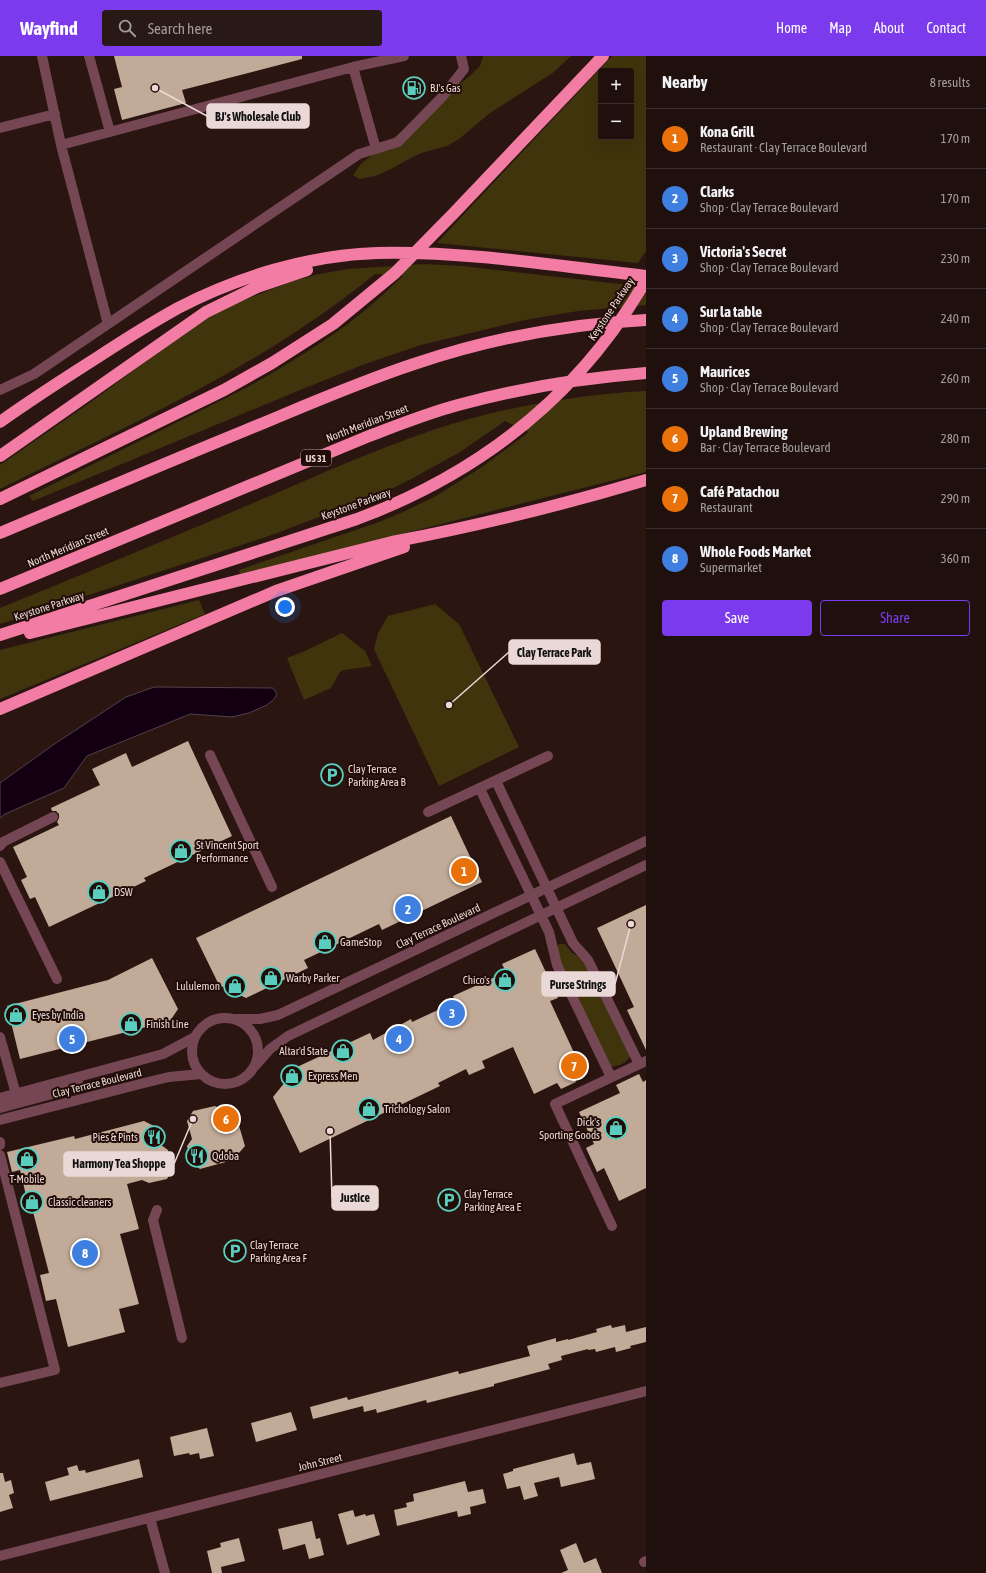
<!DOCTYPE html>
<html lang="en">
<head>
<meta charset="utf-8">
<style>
	:root { --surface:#20100d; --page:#281916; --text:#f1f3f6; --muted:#a29d9d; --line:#3d302e; --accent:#7c3aed }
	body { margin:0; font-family:"Asap Condensed",sans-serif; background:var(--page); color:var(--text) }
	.controls { position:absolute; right:12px; top:12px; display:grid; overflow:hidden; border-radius:4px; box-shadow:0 4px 16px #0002 }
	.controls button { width:36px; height:36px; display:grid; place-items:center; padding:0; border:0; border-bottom:1px solid var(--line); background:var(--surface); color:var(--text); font:20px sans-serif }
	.you { position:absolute; left:285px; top:551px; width:14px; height:14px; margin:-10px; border:3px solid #fff; border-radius:50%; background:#1a73e8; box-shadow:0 0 0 6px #1a73e833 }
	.badge { display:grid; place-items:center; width:26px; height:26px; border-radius:50%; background:var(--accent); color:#fff; font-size:13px; font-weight:700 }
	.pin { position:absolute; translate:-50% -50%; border:2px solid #fff; box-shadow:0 1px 4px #0006 }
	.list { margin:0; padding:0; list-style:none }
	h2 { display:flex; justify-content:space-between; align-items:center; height:52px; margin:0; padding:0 16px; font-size:17px }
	h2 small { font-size:13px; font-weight:400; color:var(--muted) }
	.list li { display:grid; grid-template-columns:26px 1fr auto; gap:12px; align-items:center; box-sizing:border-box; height:60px; padding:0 16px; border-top:1px solid var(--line) }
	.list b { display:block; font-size:15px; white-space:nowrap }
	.list p { margin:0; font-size:13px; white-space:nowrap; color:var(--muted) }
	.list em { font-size:13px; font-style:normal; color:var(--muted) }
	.actions { display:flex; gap:8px; padding:12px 16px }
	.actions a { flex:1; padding:9px 0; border:1px solid var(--accent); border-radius:4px; text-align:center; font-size:14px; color:var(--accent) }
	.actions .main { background:var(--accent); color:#fff }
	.icon { flex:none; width:22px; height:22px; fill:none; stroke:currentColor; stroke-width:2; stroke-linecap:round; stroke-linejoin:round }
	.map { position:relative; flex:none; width:646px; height:1517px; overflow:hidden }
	header { display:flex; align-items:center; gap:24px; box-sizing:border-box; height:56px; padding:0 20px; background:var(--accent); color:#fff }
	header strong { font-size:19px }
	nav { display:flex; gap:22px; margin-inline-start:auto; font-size:14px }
	.search { width:280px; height:36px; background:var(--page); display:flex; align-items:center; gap:10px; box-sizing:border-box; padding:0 14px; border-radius:4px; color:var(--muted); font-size:15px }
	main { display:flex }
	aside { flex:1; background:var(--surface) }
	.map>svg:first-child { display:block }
	.green { fill:#40340c; fill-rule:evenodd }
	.water { fill:#120012; stroke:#52414c }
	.building { fill:#c1aa97 }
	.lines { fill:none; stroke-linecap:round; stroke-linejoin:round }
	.minor { stroke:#754654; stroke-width:10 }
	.highway { stroke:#f37ca4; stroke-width:12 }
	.labels { text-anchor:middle; stroke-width:4; stroke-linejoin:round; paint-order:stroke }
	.shield { fill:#210c08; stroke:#ad9b98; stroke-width:1 }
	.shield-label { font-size:10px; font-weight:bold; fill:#e9d8d5 }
	.poi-label { font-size:11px; fill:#e9d8d5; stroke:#210c08; text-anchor:start }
	.street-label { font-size:11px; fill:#e9d8d5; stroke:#210c08 }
	.leader { fill:none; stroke:#e9d8d5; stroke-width:1.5 }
	.callout-dot { fill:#e9d8d5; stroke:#210c08; stroke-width:1.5 }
	.callout { fill:#e9d8d5; stroke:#e9d8d5; stroke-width:1.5 }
	.callout-label { font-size:12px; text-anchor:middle; font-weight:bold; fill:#111 }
</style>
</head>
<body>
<header>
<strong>Wayfind</strong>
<div class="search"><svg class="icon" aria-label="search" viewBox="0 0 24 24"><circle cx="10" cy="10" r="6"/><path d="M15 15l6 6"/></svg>Search here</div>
<nav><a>Home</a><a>Map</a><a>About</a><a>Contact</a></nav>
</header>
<main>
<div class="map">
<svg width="646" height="1517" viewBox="0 0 646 1517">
	<rect width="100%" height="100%" fill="#2b1511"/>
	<path class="green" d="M483,0H571L554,16L490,57L459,83L447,90L421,97L409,103L391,113L375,120L359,123L353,119L361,108L471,19L480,10Z
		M612,0H646V195L638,207L437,187ZM601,15H631V81H601Z
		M424,208L462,210L646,231V249L578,255L525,264L421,289L365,308L305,332L33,445L29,440L246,332C280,313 313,293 345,270C365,255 384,238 403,220L375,218C263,310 129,369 0,433V409L91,346L175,284L212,259L234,248L290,226L319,218L348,213Z
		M646,335V416L240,519L239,514L379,466L403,456L436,440L482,411L529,376L505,365L460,396L413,422L387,435L269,480L0,568V552C84,518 168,483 251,448C309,423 367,397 427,376C497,352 572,339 646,335Z
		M199,544L205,558L0,643V594Z
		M435,548L459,568L519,691L439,730L374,593L378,577L388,560Z
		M342,577L365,595L372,610L344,614L340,616L331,632L304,644L287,602L305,595Z
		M559,888H565L572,897L586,904L631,999C626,1008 618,1011 608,1010L558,906L556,893Z"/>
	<path class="water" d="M154,631L273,632L277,638L274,643L267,649L249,657L232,661L190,658L87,700L64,732L5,758L0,762V727L53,689L126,641Z"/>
	<path class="building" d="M114,0H302V3L182,34L186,47L122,64L114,33L122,31Z
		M188,685L232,780L144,822L146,825L49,871L35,841L30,843L21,824L27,821L13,791L59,769L57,766L59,762V758L56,755H52L51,752L100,729L92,713L126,697L132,711Z
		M451,760L482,826L382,874L379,868L304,904L308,912L246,942L219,929L196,882Z
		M646,849V994L627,954L634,951L597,872Z
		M535,893L558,942L550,945L583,1016L574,1021L576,1026L561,1033L557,1027L534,1038L513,991L482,1005L485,1012L469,1019L466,1013L438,1027L440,1030L300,1097L273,1041L297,1011L370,977L373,984L411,963L412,966L455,946L453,940L506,916L502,908Z
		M152,902L178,953L170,965L20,1003L7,950L108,924Z
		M639,1018L643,1026L646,1024V1132L619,1145L604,1112L597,1116L586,1092L594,1088L579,1056L620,1037L616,1029Z
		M215,1050L237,1063L245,1090L233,1104L200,1113L191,1106L187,1090L192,1083L187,1065L193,1055Z
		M144,1065L158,1072L161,1089L168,1094L173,1112L167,1123L149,1127L142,1124L127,1128L139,1173L120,1178L139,1248L119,1253L125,1276L68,1291L56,1243L46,1245L40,1219L49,1217L32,1152H29L20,1114L12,1116L7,1096L74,1080L75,1083Z
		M611,1269L612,1272L625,1269L626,1276L646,1271V1286L630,1290L631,1292L616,1296L615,1291L596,1296L595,1293L588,1294V1293L561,1300L562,1304L548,1308L550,1313L494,1328V1330L427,1347L426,1344L377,1357L376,1353L364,1356L363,1350L313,1363L310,1351L347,1341L348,1344L458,1315L459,1318L530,1300L527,1290L556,1282V1286L568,1283V1284L597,1276L596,1273Z
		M291,1356L297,1374L256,1386L251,1367Z
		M207,1372L214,1400L200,1403L199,1397L190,1399L189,1397L174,1400L170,1381Z
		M574,1397L577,1409L591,1406L595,1423L561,1431L559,1421L534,1427L538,1440L524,1444L520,1430L507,1433L503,1418L513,1415V1413Z
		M139,1403L143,1421L50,1445L45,1426L69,1419L67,1412L77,1409L79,1415L85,1414L86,1417Z
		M0,1417H3L5,1426L11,1424L14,1437L9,1439L13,1452L0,1456Z
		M465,1425L468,1436L483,1433L486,1447L470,1451L471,1458L458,1461L457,1455L397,1470L394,1454L407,1451L406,1447L414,1445L413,1438Z
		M353,1454L355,1461L365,1458L366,1460L374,1458L380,1479L347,1489L338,1458Z
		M312,1465L316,1483L320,1482L324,1499L309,1503L305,1488L283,1494L278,1473Z
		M239,1482L245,1505L221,1511L222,1517H212L207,1495L221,1491L220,1487Z
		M576,1487L584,1507L596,1502L602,1517H561L568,1514L560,1494Z"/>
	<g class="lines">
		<path class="minor" d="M42,0L61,89L108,268
			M89,0L110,76
			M353,11L376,93
			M0,72L55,58
			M61,89L353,11L404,0
			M0,334L34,318L359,98L398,86L443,40L464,13L461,0
			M210,699L272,831
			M496,725L573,887L588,904L639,1008
			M480,733L549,876L557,909L611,1021
			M428,756L548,700
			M0,790L3,786L53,761
			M0,806L57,923
			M192 995a33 33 0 1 1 66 0a33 33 0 1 1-66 0Z
			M237,963H260L278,959L646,785
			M0,981L16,1038
			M256,1009L270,993L288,980L646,809
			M0,1042L163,998L195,981
			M0,1052L52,1038L78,1026
			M0,1064L144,1027L169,1021L201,1018
			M0,1086V1089
			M0,1099L55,1314L0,1327
			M157,1154L153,1164L182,1282
			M612,1170L555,1048L646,1005
			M150,1462L165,1517
			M0,1500L646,1335
			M644,1506L646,1505"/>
		<path class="highway" d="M0,366C32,343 65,322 98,301C124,284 151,267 178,252C238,221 309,199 377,197C467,195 557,210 646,220
			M0,400L206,256L257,231L307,214
			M0,443L224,334L272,307L333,268L395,217L453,158L603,0
			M0,477C81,443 163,408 244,375C300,352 356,327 414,308C488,283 568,268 646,264
			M0,533L369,380C398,369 428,357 458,349C520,332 582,322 646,317
			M30,577L392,486C477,470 562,449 646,424
			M0,579L357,463C480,417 580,339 646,224
			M0,653L276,535L404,491"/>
	</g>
	<defs>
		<g id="fuel-ring" transform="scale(1.15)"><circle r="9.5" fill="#210c08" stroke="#59cebf" stroke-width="1.5"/><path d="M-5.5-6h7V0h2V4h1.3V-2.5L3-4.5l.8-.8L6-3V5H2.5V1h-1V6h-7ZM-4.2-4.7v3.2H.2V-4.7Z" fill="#59cebf"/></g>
		<g id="parking-ring" transform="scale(1.15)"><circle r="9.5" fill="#210c08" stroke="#59cebf" stroke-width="1.5"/><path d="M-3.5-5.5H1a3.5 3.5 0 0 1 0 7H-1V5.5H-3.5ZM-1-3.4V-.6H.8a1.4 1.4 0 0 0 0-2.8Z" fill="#59cebf"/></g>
		<g id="shop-ring" transform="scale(1.15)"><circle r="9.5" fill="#210c08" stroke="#59cebf" stroke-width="1.5"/><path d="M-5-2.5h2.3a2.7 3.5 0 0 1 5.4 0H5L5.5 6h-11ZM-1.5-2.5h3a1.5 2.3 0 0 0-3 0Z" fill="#59cebf"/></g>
		<g id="restaurant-ring" transform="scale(1.15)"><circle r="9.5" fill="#210c08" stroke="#59cebf" stroke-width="1.5"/><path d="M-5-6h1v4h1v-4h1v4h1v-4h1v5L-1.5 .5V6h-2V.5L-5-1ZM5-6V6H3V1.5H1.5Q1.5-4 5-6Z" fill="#59cebf"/></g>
	</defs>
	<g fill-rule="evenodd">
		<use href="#fuel-ring" x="414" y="32"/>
		<use href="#parking-ring" x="332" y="719"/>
		<use href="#shop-ring" x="181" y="795"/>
		<use href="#shop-ring" x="99" y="836"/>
		<use href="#shop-ring" x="325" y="886"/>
		<use href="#shop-ring" x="271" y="922"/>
		<use href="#shop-ring" x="505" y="924"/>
		<use href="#shop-ring" x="235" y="930"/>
		<use href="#shop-ring" x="16" y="959"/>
		<use href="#shop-ring" x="131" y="968"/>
		<use href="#shop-ring" x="343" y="995"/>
		<use href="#shop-ring" x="292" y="1020"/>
		<use href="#shop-ring" x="369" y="1053"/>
		<use href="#shop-ring" x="616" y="1072"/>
		<use href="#restaurant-ring" x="154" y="1081"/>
		<use href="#restaurant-ring" x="197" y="1100"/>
		<use href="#shop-ring" x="27" y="1103"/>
		<use href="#parking-ring" x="449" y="1144"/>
		<use href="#shop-ring" x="32" y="1146"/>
		<use href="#parking-ring" x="235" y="1195"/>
	</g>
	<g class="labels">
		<rect class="shield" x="301" y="394" width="30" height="16" rx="3"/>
		<g class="shield-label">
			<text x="316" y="406">US 31</text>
		</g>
		<g class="poi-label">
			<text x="430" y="36">BJ's Gas</text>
			<text x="348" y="717">Clay Terrace<tspan x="348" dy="13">Parking Area B</tspan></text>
			<text x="196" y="793">St Vincent Sport<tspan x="196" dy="13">Performance</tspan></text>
			<text x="114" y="840">DSW</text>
			<text x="340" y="890">GameStop</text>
			<text x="286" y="926">Warby Parker</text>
			<text x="490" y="928" text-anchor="end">Chico's</text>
			<text x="220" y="934" text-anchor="end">Lululemon</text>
			<text x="32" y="963">Eyes by India</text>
			<text x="146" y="972">Finish Line</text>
			<text x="328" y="999" text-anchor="end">Altar'd State</text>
			<text x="308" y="1024">Express Men</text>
			<text x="384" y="1057">Trichology Salon</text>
			<text x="600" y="1070" text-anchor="end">Dick's<tspan x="600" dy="13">Sporting Goods</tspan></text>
			<text x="138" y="1085" text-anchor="end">Pies &amp; Pints</text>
			<text x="212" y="1104">Qdoba</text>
			<text x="27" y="1127" text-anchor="middle">T-Mobile</text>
			<text x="464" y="1142">Clay Terrace<tspan x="464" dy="13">Parking Area E</tspan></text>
			<text x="48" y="1150">Classic cleaners</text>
			<text x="250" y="1193">Clay Terrace<tspan x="250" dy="13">Parking Area F</tspan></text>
		</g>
		<g class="street-label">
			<text transform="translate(611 253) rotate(-56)" y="4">Keystone Parkway</text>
			<text transform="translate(367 367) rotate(-21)" y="4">North Meridian Street</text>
			<text transform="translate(356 448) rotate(-20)" y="4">Keystone Parkway</text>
			<text transform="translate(68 491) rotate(-23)" y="4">North Meridian Street</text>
			<text transform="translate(49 550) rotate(-18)" y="4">Keystone Parkway</text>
			<text transform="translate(438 870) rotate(-25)" y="4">Clay Terrace Boulevard</text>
			<text transform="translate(97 1027) rotate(-14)" y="4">Clay Terrace Boulevard</text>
			<text transform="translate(320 1406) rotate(-14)" y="4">John Street</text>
		</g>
	</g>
	<path class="leader" d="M155 32L207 60M449 649L509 596M631 868L615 928M193 1063L174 1108M330 1075L332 1142"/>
	<g class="callout-dot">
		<circle cx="155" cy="32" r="4"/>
		<circle cx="449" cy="649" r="4"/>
		<circle cx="631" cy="868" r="4"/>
		<circle cx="193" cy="1063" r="4"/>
		<circle cx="330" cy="1075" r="4"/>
	</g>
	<g class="callout">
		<rect x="207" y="48" width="102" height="24" rx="4"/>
		<rect x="509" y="584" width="91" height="24" rx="4"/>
		<rect x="542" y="916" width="73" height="24" rx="4"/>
		<rect x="64" y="1096" width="110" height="24" rx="4"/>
		<rect x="332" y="1130" width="46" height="24" rx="4"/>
	</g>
	<g class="callout-label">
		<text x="258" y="65">BJ's Wholesale Club</text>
		<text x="554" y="601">Clay Terrace Park</text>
		<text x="578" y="933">Purse Strings</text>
		<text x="119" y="1112">Harmony Tea Shoppe</text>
		<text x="355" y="1146">Justice</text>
	</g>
</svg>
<div class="controls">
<button>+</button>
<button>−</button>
</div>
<div class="you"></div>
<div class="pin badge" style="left:464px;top:815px;background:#e8710a">1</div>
<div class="pin badge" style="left:408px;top:853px;background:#3f7fe0">2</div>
<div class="pin badge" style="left:452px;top:957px;background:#3f7fe0">3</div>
<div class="pin badge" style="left:399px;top:983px;background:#3f7fe0">4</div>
<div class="pin badge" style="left:72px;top:983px;background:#3f7fe0">5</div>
<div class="pin badge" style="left:226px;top:1063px;background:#e8710a">6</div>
<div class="pin badge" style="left:574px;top:1010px;background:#e8710a">7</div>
<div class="pin badge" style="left:85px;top:1197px;background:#3f7fe0">8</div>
</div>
<aside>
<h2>Nearby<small>8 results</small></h2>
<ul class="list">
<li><span class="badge" style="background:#e8710a">1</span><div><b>Kona Grill</b><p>Restaurant · Clay Terrace Boulevard</p></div><em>170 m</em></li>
<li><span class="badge" style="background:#3f7fe0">2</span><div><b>Clarks</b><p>Shop · Clay Terrace Boulevard</p></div><em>170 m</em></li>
<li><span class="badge" style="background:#3f7fe0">3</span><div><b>Victoria's Secret</b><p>Shop · Clay Terrace Boulevard</p></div><em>230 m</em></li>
<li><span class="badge" style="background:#3f7fe0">4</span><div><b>Sur la table</b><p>Shop · Clay Terrace Boulevard</p></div><em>240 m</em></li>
<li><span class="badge" style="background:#3f7fe0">5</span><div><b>Maurices</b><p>Shop · Clay Terrace Boulevard</p></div><em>260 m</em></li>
<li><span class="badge" style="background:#e8710a">6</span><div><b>Upland Brewing</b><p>Bar · Clay Terrace Boulevard</p></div><em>280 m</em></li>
<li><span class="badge" style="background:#e8710a">7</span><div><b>Café Patachou</b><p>Restaurant</p></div><em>290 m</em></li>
<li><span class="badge" style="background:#3f7fe0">8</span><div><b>Whole Foods Market</b><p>Supermarket</p></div><em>360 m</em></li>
</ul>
<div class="actions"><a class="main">Save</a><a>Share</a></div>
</aside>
</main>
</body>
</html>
